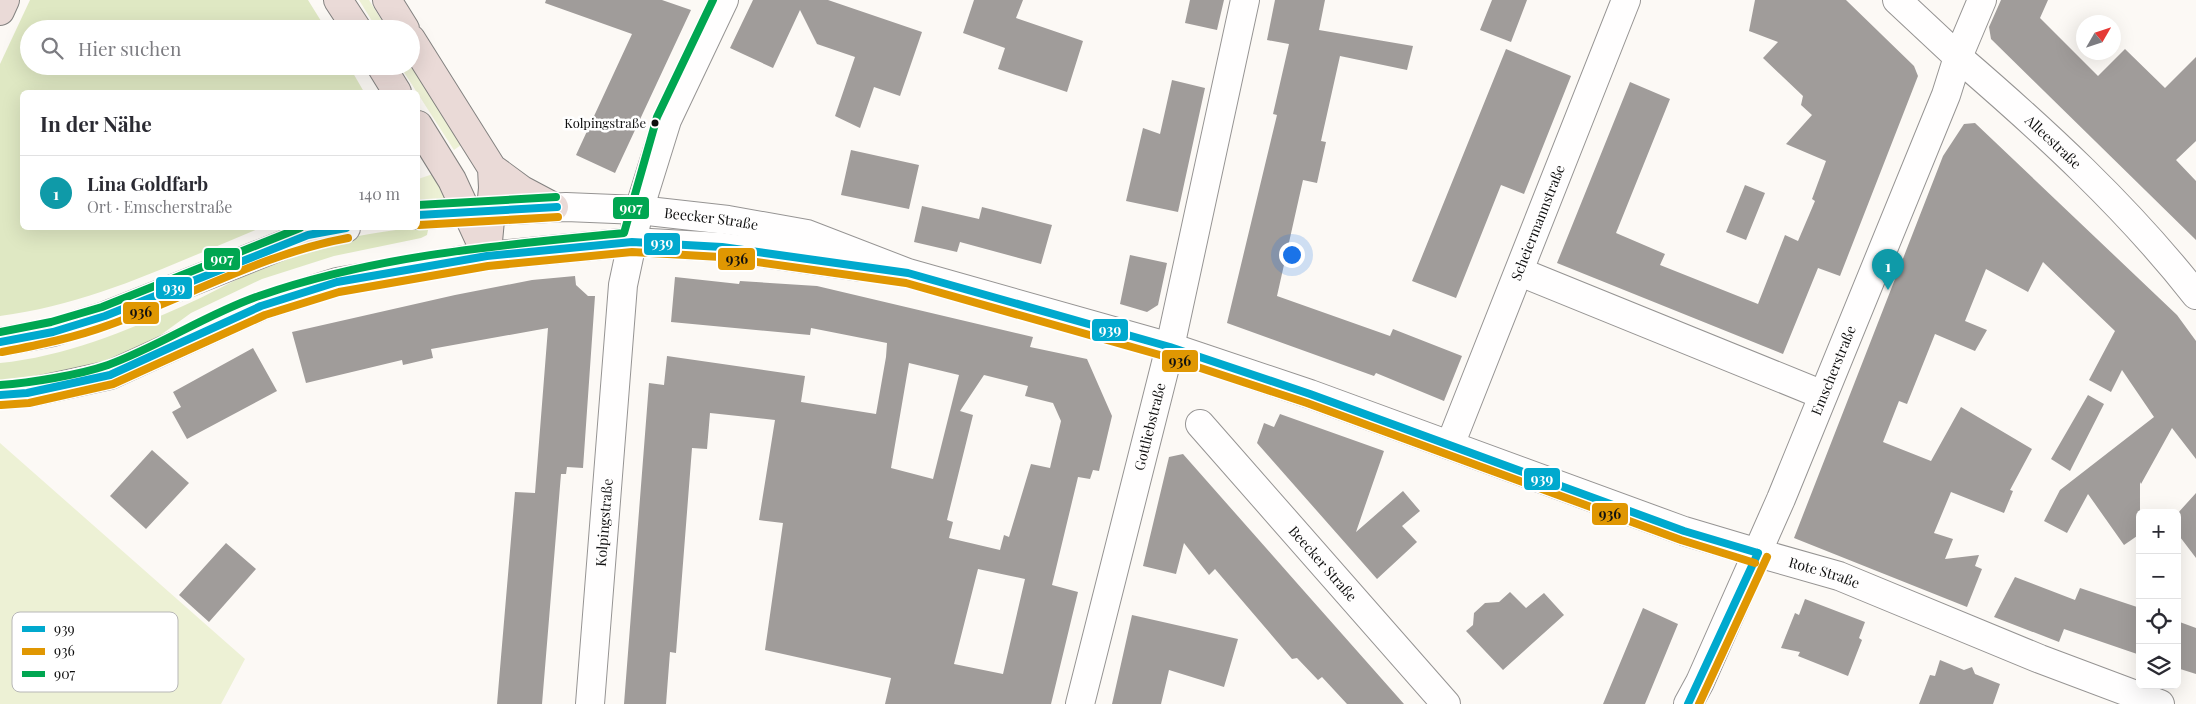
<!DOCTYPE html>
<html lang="de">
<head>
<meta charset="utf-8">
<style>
	:root { --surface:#fff; --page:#f7f7f7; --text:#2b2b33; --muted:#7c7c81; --line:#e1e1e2; --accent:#626160 }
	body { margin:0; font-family:"Playfair Display",serif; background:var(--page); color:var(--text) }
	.controls { position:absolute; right:15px; bottom:15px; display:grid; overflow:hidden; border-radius:8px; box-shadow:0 5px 20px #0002 }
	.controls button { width:45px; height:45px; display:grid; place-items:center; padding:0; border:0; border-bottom:1px solid var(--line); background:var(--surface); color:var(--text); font:25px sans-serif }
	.compass { position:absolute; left:2076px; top:15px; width:45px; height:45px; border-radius:50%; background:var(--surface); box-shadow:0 5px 20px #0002; rotate:51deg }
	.you { position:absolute; left:1291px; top:254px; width:18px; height:18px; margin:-12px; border:4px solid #fff; border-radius:50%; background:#1a73e8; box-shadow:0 0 0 8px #1a73e833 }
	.badge { display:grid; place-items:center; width:32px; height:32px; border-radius:50%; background:var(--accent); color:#fff; font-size:16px; font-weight:700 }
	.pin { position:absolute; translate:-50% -41px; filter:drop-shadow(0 1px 2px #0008) }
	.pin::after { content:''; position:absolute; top:26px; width:18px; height:15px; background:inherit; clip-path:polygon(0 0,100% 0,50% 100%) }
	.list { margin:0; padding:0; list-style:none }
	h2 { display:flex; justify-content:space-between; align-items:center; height:65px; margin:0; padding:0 20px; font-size:21px }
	h2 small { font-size:16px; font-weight:400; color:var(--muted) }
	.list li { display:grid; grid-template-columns:32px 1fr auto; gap:15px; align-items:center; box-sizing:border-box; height:75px; padding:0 20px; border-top:1px solid var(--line) }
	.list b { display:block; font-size:19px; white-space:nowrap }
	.list p { margin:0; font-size:16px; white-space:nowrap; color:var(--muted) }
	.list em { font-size:16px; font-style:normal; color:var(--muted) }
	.icon { flex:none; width:28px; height:28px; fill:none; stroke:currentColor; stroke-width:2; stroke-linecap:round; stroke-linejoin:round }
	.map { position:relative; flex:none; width:2196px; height:704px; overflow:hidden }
	.search { position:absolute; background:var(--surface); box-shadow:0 5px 20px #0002; left:20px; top:20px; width:400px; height:55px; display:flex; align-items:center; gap:12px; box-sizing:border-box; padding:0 18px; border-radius:28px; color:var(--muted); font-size:19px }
	.panel { position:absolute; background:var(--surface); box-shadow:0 5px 20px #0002; left:20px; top:90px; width:400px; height:140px; border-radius:8px }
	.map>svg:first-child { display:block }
	.green { fill:#edf1d5 }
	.forest { fill:#dfe8c3 }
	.building { fill:#a09c9a; fill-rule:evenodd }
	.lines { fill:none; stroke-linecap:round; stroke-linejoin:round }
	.minor-casing { stroke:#969493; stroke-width:30 }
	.tertiary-casing { stroke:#969493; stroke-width:30 }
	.motorway-casing { stroke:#838280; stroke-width:30 }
	.minor { stroke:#fffefe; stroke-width:28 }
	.tertiary { stroke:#fffefe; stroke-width:28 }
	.motorway { stroke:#eadad7; stroke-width:28 }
	.bus-1-casing { stroke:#fff; stroke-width:11 }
	.bus-2-casing { stroke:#fff; stroke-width:11 }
	.bus-3-casing { stroke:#fff; stroke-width:11 }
	.bus-1 { stroke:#00a9ce; stroke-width:8 }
	.bus-2 { stroke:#e09702; stroke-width:8 }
	.bus-3 { stroke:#00a651; stroke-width:8 }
	.bus-dot { fill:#0f0f0f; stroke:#fff; stroke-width:2 }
	.labels { text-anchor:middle; stroke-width:5; stroke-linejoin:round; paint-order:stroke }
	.bus-label { font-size:13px; fill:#0f0f0f; stroke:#fff; text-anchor:end }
	.street-label { font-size:14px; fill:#0f0f0f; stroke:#fff }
	.key { fill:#fff; stroke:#b7b7b7; stroke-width:1 }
	.key-label { font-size:14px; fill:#0f0f0f }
	.line-badge { stroke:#fff; stroke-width:2 }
	.badge-label { font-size:14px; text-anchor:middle; font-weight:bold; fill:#fff }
	.pale-badge-label { font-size:14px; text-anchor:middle; font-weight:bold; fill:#111 }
</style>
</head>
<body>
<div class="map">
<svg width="2196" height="704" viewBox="0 0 2196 704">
	<rect width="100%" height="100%" fill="#fcf9f5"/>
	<path class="green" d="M359,0H369L387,29H377Z
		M400,66H411L461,145L454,150Z
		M433,174L447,201L418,205V179Z
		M0,443L245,659L221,704H0Z"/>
	<path class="forest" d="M30,0H308L326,29H29V66H349L364,92H22V228H260C174,263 93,304 0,316V64Z
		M426,227L428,230L427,235L421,238L334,256L262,279L191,313L151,342L104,362L50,376L0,382V363C63,357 126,331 183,306C227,286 269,260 314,246C351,236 388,230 426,227Z"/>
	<path class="building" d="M546,0H662L691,10L615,173L576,155L632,34L545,3Z
		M753,0H828L922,32L900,96L874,87L860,128L835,116L855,57L817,44L800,10L773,68L730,48Z
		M974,0H1023L1016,18L1083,41L1067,92L998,69L1005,48L963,33Z
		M1190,0H1224L1217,30L1185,23Z
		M1275,0H1325L1319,30L1413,46L1407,70L1340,56L1321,141L1326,142L1317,183L1303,180L1277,296L1390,336L1393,329L1462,356L1444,401L1376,373L1374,376L1227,323L1277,115L1273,114L1289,44L1267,40Z
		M1492,0H1527L1511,42L1480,30Z
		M1755,0H1846L1914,66L1918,76L1840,276L1818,268L1783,354L1557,263L1630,82L1670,99L1616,233L1665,254L1660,265L1758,304L1785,235L1798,241L1815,201L1812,199L1826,161L1786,144L1812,115L1801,105L1803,96L1763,58L1778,42L1749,31Z
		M2001,0H2048L2040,18L2098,76L2125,49L2165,88L2196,57V141L2176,160L2196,181V240L1991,39L1989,27Z
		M1506,49L1571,76L1524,194L1501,185L1456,298L1412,281Z
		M1172,80L1205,88L1178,212L1126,201L1143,128L1160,134Z
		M1975,123L2177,315L2196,341V459L2172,428L2141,484L2140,482V534L2124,545L2088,494L2067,533L2044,521L2060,490L2154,417L2122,370L2111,392L2089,380L2115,331L2043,262L2028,292L1986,269L1965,321L1987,330L1975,351L1935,334L1907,404L1899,401L1883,442L1931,461L1961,407L2032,449L2010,490L2013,491L2004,513L1951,492L1934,533L1953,539L1945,559L1979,555L1975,566L1982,569L1967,607L1794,538L1943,156L1964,124Z
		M851,150L919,165L909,209L841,195Z
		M1745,185L1765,193L1746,240L1726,232Z
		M922,206L979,219L982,207L1052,225L1041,264L960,242L957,252L914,242Z
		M1130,255L1167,263L1158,305L1147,312L1120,304Z
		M575,276L576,285L588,296H595L583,468L567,467L566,474H561L542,704H497L515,492L535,493L548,328L431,349L433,358L403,365L402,360L306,383L292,332L455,295L532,280Z
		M675,277L739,284L740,281L817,286L1033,337L1030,347L1087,359L1112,416L1099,471L1093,470L1090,479L1078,477L1052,585L1078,592L1051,704H885L891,678L765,650L783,523L759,520L775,420L710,413L707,449L692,448L676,653L670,652L666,704H624L649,383L664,385L667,356L805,376L801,402L876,414L886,357L887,343L811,328L810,335L671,322ZM909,363L959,375L933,479L891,468ZM984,375L1028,386L1025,396L1053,403L1061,421L1050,468L1031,464L1009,537L1004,535L1000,550L949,538L953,522L947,520L973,415L960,411ZM978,569L1025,579L1003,674L954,664Z
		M253,348L277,391L187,439L172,412L181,407L173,392Z
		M2088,395L2104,404L2070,471L2051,459Z
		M1280,414L1384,451L1356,532L1403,491L1420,511L1402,526L1417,542L1377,579L1257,443L1264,423L1274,427Z
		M152,450L189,483L146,529L110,496Z
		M1183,454L1296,582L1404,704H1347L1322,677L1318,680L1297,658L1292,659L1215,569L1209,575L1184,543L1176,574L1143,566L1169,457Z
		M2196,493V558L2177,533V514Z
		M226,543L256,569L209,622L179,595Z
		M2015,577L2075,600L2080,588L2140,608V655L2064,629L2059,642L1994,617Z
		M1510,592L1526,608L1544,593L1564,615L1503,670L1466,631L1473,625L1474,613L1485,603L1499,602Z
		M1805,599L1865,622L1859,638L1862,640L1848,676L1798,656L1800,652L1781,648L1795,613L1799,615Z
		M1643,608L1678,624L1645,704H1603Z
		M1132,615L1238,639L1224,687L1169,670L1161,704H1112Z
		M2177,621L2196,628V674L2177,668Z
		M1940,660L1964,670L1972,667L1975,674L2000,684L1993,704H1919L1930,675L1935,676Z"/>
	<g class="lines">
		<g class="minor-casing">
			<g id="minor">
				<path d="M1897,0L1958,57L1982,0"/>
				<path d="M1520,272L1823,395"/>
				<path id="s1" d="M1200,424L1446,704"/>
				<path id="s2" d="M1450,445L1626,0"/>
				<path id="s3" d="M1758,553L1839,576L2040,659L2160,704"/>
				<path id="s4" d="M590,704L623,285L639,210L667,120L724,0"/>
				<path id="s5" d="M1080,704L1170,347L1245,0"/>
			</g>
		</g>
		<g class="tertiary-casing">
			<g id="tertiary">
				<path id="s6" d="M418,215L566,207L639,210L728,220L807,234L908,273L1170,347L1310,394L1684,531L1758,553"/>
				<path d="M0,342L53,332L105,316L308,235L346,228"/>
				<path d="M0,395L27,393L110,375L261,306L337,282L487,256L632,242L722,247L861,267"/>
				<path id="s7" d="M1688,704L1700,682L1781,499L1946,95L1958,57C2043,130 2127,207 2196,295"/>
			</g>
		</g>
		<g class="motorway-casing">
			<path id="motorway" d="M338,0L357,29
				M387,0L405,29
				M0,11L5,0
				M411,39L492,168L522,190L554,207
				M381,66L397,92
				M418,125L452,180L487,256
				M308,235L319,228
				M487,252L493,188L492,168"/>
		</g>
		<use href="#minor" class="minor"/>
		<use href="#tertiary" class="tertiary"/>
		<use href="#motorway" class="motorway"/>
		<g class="bus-1-casing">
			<path id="bus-1" d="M418,215L557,207
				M0,342L53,332L105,316L308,235L346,228
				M0,395L27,393L110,375L261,306L337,282L487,256L632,242L722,247L908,273L1170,347L1310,394L1684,531L1758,553
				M1688,704L1758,553"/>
		</g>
		<g class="bus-2-casing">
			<path id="bus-2" d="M419,225L558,217
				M2,352C38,345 74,338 109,325C188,297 265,253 348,238
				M1,405L29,403L113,384L265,315L339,292L488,266L632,252L721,257L906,283L1167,357L1307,403L1681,540L1755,563
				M1699,704L1767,557"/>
		</g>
		<g class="bus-3-casing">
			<path id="bus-3" d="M418,205L556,197
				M0,332L51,322L102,307L300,228
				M0,385C30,383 79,375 108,365C160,346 207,314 259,296C377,255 501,245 624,233L657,117L713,0"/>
		</g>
		<use href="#bus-1" class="bus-1"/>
		<use href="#bus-2" class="bus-2"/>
		<use href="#bus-3" class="bus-3"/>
	</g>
	<circle class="bus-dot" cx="655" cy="123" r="4.5"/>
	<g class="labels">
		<g class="bus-label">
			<text x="646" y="128">Kolpingstraße</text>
		</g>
		<g class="street-label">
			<text dy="5" stroke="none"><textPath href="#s7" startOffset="829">Alleestraße</textPath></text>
			<text dy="5" stroke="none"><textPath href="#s6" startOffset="294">Beecker Straße</textPath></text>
			<text dy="5" stroke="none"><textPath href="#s2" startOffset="239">Scheiermannstraße</textPath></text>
			<text dy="5" stroke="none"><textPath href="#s7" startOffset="364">Emscherstraße</textPath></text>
			<text dy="5" stroke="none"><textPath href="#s5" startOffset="286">Gottliebstraße</textPath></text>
			<text dy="5" stroke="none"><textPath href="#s4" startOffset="182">Kolpingstraße</textPath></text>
			<text dy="5" stroke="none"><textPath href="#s1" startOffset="186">Beecker Straße</textPath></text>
			<text dy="5" stroke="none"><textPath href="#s3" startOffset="69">Rote Straße</textPath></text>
		</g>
	</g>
	<rect x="12" y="612" width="166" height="80" rx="8" class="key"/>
	<rect x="22" y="626" width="23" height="6" fill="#00a9ce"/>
	<rect x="22" y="648" width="23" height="7" fill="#e09702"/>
	<rect x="22" y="671" width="23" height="6" fill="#00a651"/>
	<g class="key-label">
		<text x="54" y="634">939</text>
		<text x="54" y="656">936</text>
		<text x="54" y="679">907</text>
	</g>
	<g class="line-badge">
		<rect x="612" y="196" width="38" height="24" rx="5" fill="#00a651"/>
		<rect x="643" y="232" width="38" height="24" rx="5" fill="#00a9ce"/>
		<rect x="717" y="247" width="39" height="24" rx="5" fill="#e09702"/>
		<rect x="203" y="247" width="38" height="24" rx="5" fill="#00a651"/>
		<rect x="155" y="276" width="38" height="24" rx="5" fill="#00a9ce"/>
		<rect x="122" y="301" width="38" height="24" rx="5" fill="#e09702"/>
		<rect x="1091" y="318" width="38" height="24" rx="5" fill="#00a9ce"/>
		<rect x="1161" y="349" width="38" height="24" rx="5" fill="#e09702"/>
		<rect x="1523" y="467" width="38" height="24" rx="5" fill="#00a9ce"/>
		<rect x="1591" y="502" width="38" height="24" rx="5" fill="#e09702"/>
	</g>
	<g class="badge-label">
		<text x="631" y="213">907</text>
		<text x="662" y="248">939</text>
		<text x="222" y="264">907</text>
		<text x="174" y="293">939</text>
		<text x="1110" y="335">939</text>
		<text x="1542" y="484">939</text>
	</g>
	<g class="pale-badge-label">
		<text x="737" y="264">936</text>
		<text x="141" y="317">936</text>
		<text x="1180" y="366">936</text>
		<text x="1610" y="519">936</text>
	</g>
</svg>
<div class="controls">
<button>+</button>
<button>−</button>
<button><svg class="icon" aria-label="locate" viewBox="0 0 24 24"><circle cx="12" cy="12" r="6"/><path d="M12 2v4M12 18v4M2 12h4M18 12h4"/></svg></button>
<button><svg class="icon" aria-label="layers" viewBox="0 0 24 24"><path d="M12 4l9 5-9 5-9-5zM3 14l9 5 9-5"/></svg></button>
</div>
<svg class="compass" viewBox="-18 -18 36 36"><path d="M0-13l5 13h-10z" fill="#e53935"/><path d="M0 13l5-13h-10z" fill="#7c7c81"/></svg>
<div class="you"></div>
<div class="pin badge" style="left:1888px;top:290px;background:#0f9aa8">1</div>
<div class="search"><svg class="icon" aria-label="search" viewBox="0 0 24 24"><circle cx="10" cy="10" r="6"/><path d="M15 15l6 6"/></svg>Hier suchen</div>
<section class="panel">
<h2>In der Nähe<small></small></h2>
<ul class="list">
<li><span class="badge" style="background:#0f9aa8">1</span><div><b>Lina Goldfarb</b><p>Ort · Emscherstraße</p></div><em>140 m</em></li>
</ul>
</section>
</div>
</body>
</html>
